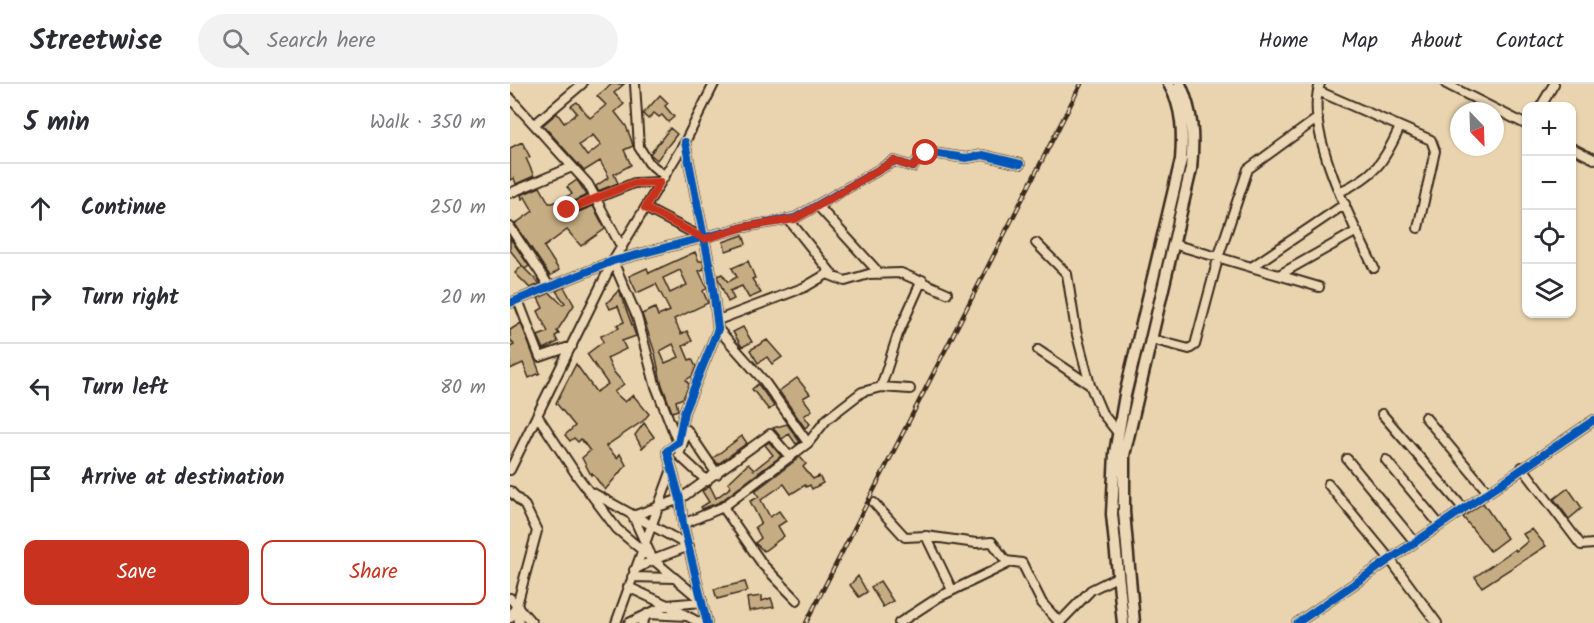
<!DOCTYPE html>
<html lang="en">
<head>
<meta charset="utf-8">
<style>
	:root { --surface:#fff; --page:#f2f2f3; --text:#2b2b33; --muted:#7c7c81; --line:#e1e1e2; --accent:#c8321e }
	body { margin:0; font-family:Kalam,sans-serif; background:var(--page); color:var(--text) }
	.controls { position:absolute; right:18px; top:18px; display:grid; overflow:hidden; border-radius:12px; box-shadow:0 2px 4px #0004 }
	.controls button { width:54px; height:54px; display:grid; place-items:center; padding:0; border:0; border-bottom:2px solid var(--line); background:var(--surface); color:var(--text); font:30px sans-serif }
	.compass { position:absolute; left:940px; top:18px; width:54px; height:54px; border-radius:50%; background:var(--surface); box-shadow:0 2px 4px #0004; rotate:157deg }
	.stop { position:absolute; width:18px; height:18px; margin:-14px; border:4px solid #c8321e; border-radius:50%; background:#fff }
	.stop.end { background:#c8321e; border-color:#fff; box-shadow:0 2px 6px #0008 }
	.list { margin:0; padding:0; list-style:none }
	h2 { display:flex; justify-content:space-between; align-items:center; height:78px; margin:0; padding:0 24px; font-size:26px }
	h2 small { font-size:20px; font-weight:400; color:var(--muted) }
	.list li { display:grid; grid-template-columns:39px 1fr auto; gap:18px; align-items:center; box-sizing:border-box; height:90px; padding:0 24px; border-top:2px solid var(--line) }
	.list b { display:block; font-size:22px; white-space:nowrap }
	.list em { font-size:20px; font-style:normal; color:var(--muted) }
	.actions { display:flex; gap:12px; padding:18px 24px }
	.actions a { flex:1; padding:14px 0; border:2px solid var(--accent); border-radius:12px; text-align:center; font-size:21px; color:var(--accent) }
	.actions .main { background:var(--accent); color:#fff }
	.icon { flex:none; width:33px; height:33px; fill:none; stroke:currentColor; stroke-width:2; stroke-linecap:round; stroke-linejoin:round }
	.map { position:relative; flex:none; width:1084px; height:539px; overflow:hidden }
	header { display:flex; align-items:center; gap:36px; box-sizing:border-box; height:84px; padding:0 30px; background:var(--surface); border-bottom:2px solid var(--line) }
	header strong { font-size:28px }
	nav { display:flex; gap:33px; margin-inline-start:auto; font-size:21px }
	.search { width:420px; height:54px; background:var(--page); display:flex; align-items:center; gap:15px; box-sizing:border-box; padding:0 21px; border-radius:33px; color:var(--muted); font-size:22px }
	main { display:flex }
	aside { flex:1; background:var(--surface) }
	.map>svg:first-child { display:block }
	.building { fill:#c5ac82; stroke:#3b2a1e; stroke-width:1.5; fill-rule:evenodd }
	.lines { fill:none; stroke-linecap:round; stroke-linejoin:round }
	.minor-casing { stroke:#3b2a1e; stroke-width:12 }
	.secondary-casing { stroke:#3b2a1e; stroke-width:15 }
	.minor { stroke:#ecd8b6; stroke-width:8 }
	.secondary { stroke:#ecd8b6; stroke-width:10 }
	.rail-casing { stroke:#3b2a1e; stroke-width:4.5 }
	.rail { stroke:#ecd8b6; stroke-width:2; stroke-dasharray:7; stroke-linecap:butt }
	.cycleway-casing { stroke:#ecd8b6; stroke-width:11 }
	.cycleway { stroke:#0057b8; stroke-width:8 }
	.route { stroke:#c8321e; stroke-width:8 }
</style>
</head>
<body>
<header>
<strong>Streetwise</strong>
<div class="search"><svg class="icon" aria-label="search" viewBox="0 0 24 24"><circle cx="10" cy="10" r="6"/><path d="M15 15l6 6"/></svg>Search here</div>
<nav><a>Home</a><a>Map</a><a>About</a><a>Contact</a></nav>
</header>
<main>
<aside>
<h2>5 min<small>Walk · 350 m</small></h2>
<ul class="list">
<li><svg class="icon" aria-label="ahead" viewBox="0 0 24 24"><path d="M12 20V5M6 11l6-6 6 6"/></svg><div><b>Continue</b></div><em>250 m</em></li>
<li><svg class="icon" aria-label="right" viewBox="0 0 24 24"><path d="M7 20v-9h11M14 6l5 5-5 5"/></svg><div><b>Turn right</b></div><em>20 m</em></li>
<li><svg class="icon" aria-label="left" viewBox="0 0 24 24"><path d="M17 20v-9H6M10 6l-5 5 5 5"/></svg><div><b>Turn left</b></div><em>80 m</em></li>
<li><svg class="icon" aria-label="arrive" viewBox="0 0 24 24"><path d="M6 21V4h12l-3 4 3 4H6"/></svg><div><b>Arrive at destination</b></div></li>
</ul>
<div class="actions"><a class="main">Save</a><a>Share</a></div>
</aside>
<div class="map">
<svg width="1084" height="539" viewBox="0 0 1084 539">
	<rect width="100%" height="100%" fill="#e9d4af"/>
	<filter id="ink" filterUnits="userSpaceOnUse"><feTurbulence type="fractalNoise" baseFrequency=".0167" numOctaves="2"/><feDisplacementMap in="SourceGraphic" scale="12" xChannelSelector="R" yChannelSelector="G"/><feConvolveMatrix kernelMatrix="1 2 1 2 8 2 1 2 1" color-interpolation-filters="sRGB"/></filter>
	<g filter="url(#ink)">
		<path class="building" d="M102,0H114L104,9L114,20L105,28L116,42L121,55L123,62L114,66L121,81L104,90L108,99L88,107L86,102L99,93L90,77L74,87L33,41L47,29L54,39L67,29L61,22L67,18L80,34L96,21L87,12ZM83,51L91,61L77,72L69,61Z
			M150,11L158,19L155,22L164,33L158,38L152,31L149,33L144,29L138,35L133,30Z
			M160,44L167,50L147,76L140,70Z
			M12,58L20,73L16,74L24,92L6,100L4,94L0,96V64Z
			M67,96L77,111L54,121L52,129L59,132L83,122L95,145L71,162L57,146L34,163L49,186L40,192L5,140L23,127L15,113L12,115L11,111L30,103L39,119H43L62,110L57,103Z
			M233,151L236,160L216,167L213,158Z
			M0,154L19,182L15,185L30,200L20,204L5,189L12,182L15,185L0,166Z
			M185,168L189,177H193L194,185L189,187L197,204L193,207L198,219L164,235L171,250L177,247L182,257L173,262L179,276L182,275L186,283L182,292L176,296L179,301L173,314L166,317L168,326L162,328L151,298L145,269L132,230L145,224L148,232L160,227L146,200L127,209L119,192L137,184L139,189ZM170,186L177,201L160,209L153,194ZM163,260L169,273L155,279L150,267Z
			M238,177L245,194L242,195L251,209L239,214L232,202L220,207L224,215L218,218L207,192L212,190L218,198L227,193L222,184Z
			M54,203L64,221L47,247L49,250L45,252L48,258L34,265L28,252L38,248L28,227L33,224L28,214L40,209L53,221L55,219L46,207Z
			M109,206L126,252L112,257L116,265L97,274L103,287L114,300L104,308L115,318L123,311L139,330L133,337L96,362L107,374L110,370L116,381L95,406L82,389L81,391L72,374L80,367L71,355L68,358L64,354L60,357L55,351L65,342L46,319L66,280L86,308L98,300L77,270L93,258L91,252L109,244L107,241L114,238L108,222L100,225L97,219Z
			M11,239L30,289L19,294L13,279L0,285V263L4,261L0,255V246Z
			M233,243L242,258L232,263L223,248Z
			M257,256L272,273L262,280L257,273L248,279L240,266Z
			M287,294L300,310L293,314L302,326L294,332L300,340L295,344L269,307Z
			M248,300L264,322L259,326L242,305Z
			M134,339L144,353L132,364L125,351Z
			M277,340L290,358L286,360L279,350L272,355L263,344Z
			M232,352L237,359L208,380L203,374Z
			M259,358L271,372L210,418L192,425L191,423L199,418L192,407L200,402L206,414L221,403L218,399L238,380L244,386L263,371L255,361Z
			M290,373L296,380L293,383L303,395L309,392L313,399L302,405L300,401L296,403L295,401L281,410L274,400L251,416L260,433L269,427L276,437L268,442L274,452L254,467L245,459L251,454L245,443L251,439L240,417L249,413L245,407Z
			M1058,404L1072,424L1059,435L1044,415Z
			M973,419L997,454L980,467L953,433Z
			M1022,445L1036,462L972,503L965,493L1005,465L1006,467L1018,457L1013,450Z
			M348,492L357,508L349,513L340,501Z
			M370,497L383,517L373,523L361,503Z
			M235,498L238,507L207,515L204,505Z
			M252,512V517L261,514L264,523L239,527L237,514Z"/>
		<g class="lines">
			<g class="minor-casing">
				<path id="minor" d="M125,0L129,63L139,79L155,92
					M810,0C793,45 844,142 864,184
					M936,0L1017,41
					M808,7L921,56L925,67L908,144
					M0,14L78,100L112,164
					M1031,22L1044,0
					M25,40L72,0
					M175,58L201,189L208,245L174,328L168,359L157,367L170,415L173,440L197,539
					M1062,64L1084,75
					M829,108C865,92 874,78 890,43
					M0,109L62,83
					M308,122L370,190
					M135,124L195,155
					M57,126L124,99L150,98
					M279,136L322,190
					M0,143L39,202
					M526,159L557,190L566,247L580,301
					M663,160L809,203
					M103,177L127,233L145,300L168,359
					M743,182L835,120
					M769,191L847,147
					M8,216L30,273L62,262
					M0,219L103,177L234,143L285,134L384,77L403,83L411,71L422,69L456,74L473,71L510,80
					M208,236L295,203L317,190L335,197L359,190L391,189L437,209
					M208,245L254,297L298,359
					M641,255L679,265L685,261L709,171L738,85L808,34
					M528,266L580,301L592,329L608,349
					M371,303L388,250L412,196
					M872,330L953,424
					M27,331L68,393L107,445L192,517
					M915,333L977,407
					M177,346L169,371L197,397
					M177,346L207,390
					M837,375L904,457
					M876,376L929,440
					M1012,383L1071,461L1084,460
					M0,386L103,177L175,58L204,0
					M818,400L879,474L927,539
					M0,407L15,422L27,447L7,521
					M83,409L179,462
					M364,419L395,453L416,452L466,459L482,458L496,477L512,479L532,519L550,539
					M213,423L253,481L287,516
					M173,440L213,423L298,359L317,335L352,308L371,303L400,305
					M416,452L442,506
					M179,462L143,476L123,432L170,415L260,350L280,373
					M124,486L143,476
					M122,493L164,494
					M118,503L157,521L192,518
					M0,514L22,539
					M0,534L7,521L9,539
					M106,539L161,388
					M119,539L157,521L190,539
					M132,539L137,530L177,532
					M389,539L429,513L499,479
					M549,539L581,506L609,492
					M787,539L1084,336"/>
			</g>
			<g class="secondary-casing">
				<path id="secondary" d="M613,539L602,430L605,369L615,311L671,76C673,50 673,24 659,0
					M624,539L614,428V371L681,85C684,53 683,29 670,0"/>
			</g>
			<use href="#minor" class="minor"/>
			<use href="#secondary" class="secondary"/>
			<g class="rail-casing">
				<path id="rail" d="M296,539L571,0"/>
			</g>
			<use href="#rail" class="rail"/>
			<g class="cycleway-casing">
				<path id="cycleway" d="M175,58L201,189L208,245L174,328L168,359L157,367L170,415L173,440L197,539
					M0,219L103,177L234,143L285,134L384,77L403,83L411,71L422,69L456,74L473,71L510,80
					M787,539L1084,336"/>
			</g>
			<use href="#cycleway" class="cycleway"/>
		</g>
	</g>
	<g class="lines" filter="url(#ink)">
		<path class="route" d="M57,126L124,99L150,98L135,124L195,155L234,143L285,135L384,77L403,83L416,69"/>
	</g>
</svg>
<div class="controls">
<button>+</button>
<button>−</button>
<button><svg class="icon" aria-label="locate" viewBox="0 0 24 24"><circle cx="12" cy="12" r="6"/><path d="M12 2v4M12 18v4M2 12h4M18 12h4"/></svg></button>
<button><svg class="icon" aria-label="layers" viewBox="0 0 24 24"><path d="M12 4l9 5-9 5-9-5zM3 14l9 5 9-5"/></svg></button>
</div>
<svg class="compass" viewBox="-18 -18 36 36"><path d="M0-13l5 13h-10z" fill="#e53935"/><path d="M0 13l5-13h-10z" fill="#7c7c81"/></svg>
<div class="stop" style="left:416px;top:69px"></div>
<div class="stop end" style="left:57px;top:126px"></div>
</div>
</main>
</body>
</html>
